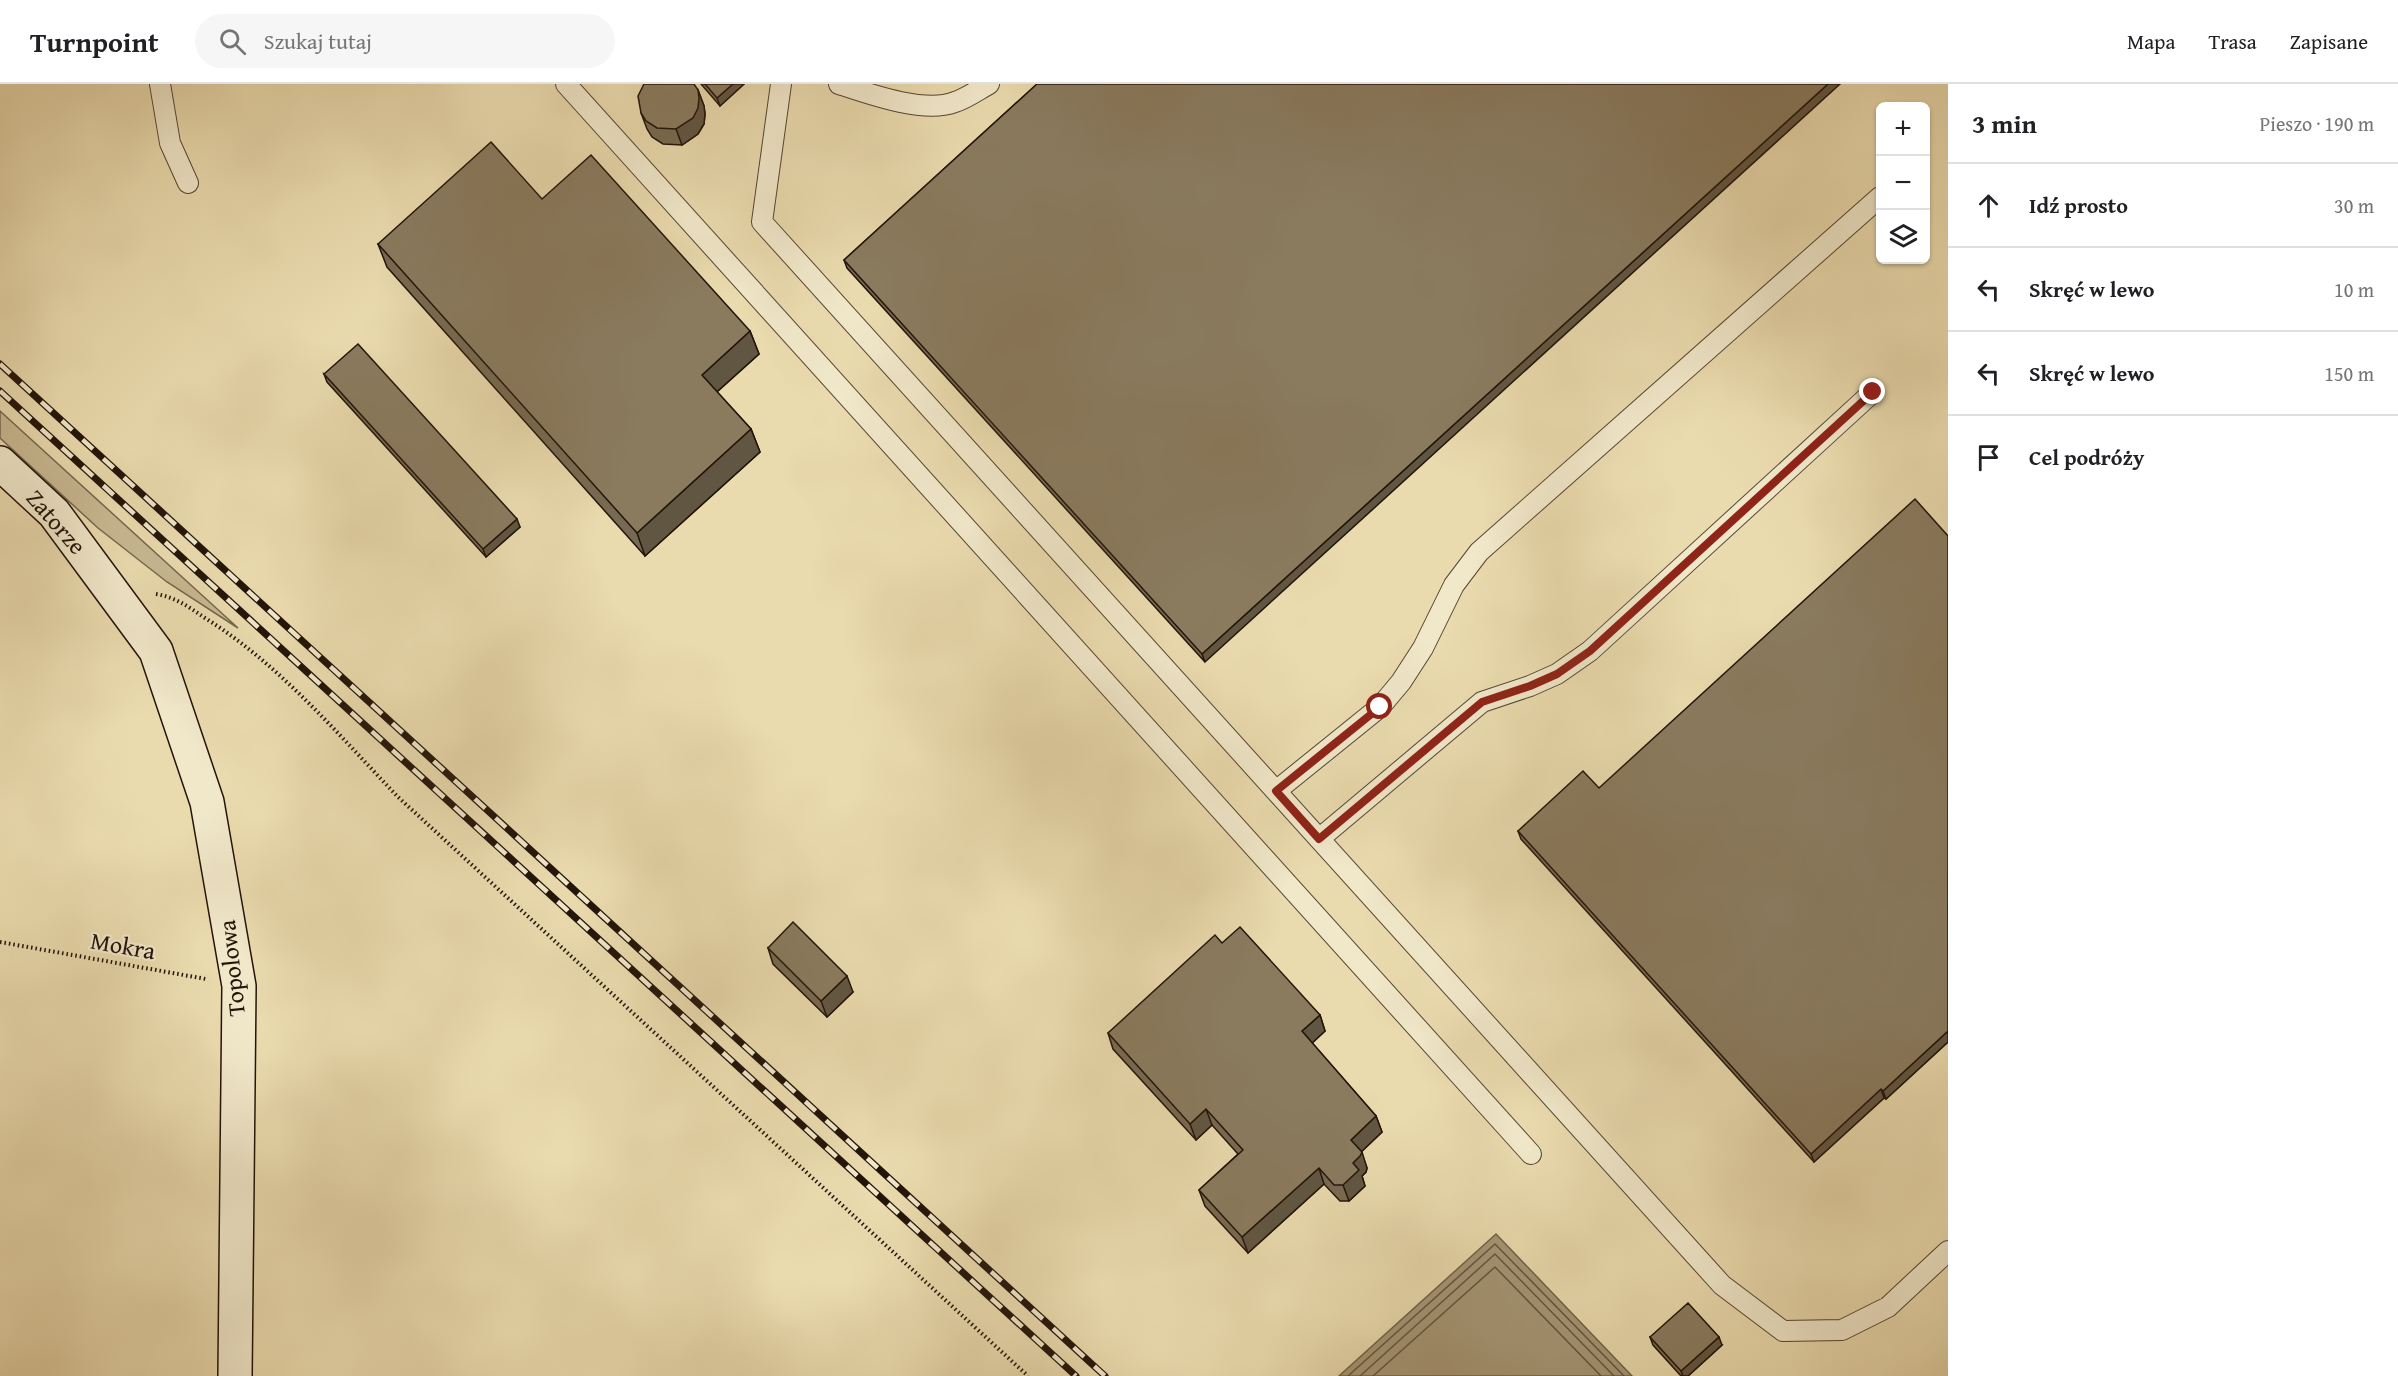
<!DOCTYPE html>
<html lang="pl">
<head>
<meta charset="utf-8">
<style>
	:root { --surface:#fff; --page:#f6f6f6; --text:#202124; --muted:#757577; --line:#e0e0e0 }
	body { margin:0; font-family:"Gentium Book Plus",serif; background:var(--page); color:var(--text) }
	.controls { position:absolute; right:18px; top:18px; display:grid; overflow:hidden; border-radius:9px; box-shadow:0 2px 4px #0004 }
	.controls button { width:54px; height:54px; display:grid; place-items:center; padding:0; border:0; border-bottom:2px solid var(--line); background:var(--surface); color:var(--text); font:30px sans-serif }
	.stop { position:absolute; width:18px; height:18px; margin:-14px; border:4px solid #8f2418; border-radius:50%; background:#fff }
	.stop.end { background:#8f2418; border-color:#fff; box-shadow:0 2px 6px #0008 }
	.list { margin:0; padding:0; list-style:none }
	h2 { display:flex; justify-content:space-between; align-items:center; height:78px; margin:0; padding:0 24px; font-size:26px }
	h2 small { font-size:20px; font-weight:400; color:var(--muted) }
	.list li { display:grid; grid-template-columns:39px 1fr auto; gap:18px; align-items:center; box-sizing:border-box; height:84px; padding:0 24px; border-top:2px solid var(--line) }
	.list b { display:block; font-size:22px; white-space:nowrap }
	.list em { font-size:20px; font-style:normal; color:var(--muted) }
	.icon { flex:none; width:33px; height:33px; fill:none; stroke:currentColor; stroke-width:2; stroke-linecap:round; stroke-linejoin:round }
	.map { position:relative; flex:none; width:1948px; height:1292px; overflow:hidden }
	header { display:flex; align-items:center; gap:36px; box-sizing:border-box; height:84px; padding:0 30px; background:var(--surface); border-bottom:2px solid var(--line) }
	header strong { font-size:28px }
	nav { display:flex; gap:33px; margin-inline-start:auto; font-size:21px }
	.search { width:420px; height:54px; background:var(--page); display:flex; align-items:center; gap:15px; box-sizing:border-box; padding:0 21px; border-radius:33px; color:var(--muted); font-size:22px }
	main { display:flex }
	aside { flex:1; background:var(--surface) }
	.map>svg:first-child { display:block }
	.green { fill:#c8b992; stroke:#76664e; stroke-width:1.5 }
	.water { fill:#a69776; stroke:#72634a; stroke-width:1.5 }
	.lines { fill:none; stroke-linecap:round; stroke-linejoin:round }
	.shore { stroke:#645640; stroke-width:1.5 }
	.lane-casing { stroke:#554632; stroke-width:22 }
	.secondary-casing { stroke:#231409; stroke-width:36 }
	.path { stroke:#231409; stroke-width:4; stroke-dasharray:1.5 3; stroke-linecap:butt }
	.lane { stroke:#f1e8ca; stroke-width:20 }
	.secondary { stroke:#f1e8ca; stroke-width:33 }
	.rail-casing { stroke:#231409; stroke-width:7 }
	.rail { stroke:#f1e8ca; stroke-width:4.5; stroke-dasharray:14; stroke-linecap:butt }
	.wall { fill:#776a52; stroke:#231409; stroke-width:1.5 }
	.shaded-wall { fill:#615642; stroke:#231409; stroke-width:1.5 }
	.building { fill:#8a7b5f; stroke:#231409; stroke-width:1.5 }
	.route { stroke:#8f2418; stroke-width:8 }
	.labels { text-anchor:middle; stroke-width:4.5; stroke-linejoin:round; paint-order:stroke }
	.street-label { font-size:24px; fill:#231409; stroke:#f1e8ca }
</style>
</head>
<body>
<header>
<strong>Turnpoint</strong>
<div class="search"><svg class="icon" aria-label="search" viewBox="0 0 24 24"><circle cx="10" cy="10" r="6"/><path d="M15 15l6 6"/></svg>Szukaj tutaj</div>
<nav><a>Mapa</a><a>Trasa</a><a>Zapisane</a></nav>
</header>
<main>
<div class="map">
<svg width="1948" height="1292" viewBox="0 0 1948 1292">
	<rect width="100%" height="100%" fill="#eadbae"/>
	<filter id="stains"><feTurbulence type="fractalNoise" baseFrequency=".00333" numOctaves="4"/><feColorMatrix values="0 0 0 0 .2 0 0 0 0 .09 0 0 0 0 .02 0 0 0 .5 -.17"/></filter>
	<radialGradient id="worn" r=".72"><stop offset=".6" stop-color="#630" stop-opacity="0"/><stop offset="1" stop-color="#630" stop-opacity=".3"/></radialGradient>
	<path class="green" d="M0,327L238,544L167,498L98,444L0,354Z"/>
	<path class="water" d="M1496,1150L1632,1292H1339Z"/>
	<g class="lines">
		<path class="shore" d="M1348,1292L1495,1160L1624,1292
			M1360,1292L1495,1170L1614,1292
			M1373,1292L1495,1183L1601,1292"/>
		<g class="lane-casing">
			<path id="lane" d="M160,0L170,59L188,99
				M566,0L1531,1070
				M781,0L762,138L1722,1201L1783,1247L1842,1246L1888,1223L1948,1167
				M839,0C869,10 925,30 955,18C967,14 978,6 989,0
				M1276,707L1380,623L1401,598L1423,564L1454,501L1479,468L1880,113
				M1319,755L1482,618L1530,602L1557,590L1590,567L1873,308"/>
		</g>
		<g class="secondary-casing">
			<path id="secondary" d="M0,379L54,429L156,567L207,718L239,902L235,1292"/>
		</g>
		<path class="path" d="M156,510C175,513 189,523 205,534C279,580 338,650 398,713L1028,1292
			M0,858L206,895"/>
		<use href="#lane" class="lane"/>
		<use href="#secondary" class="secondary"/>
		<g class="rail-casing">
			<path id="rail" d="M0,280L1105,1292
				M0,307L1076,1292"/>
		</g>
		<use href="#rail" class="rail"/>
	</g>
	<path class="wall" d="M701,0H744L720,22Z
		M1037,0L1205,578L847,184L844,176Z
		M698,6L704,22L705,30L704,40L698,50L682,61L663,60L652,53L647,45L641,29Z
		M378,160L750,247L759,270L717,308L751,345L760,368L645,472L387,183Z
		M324,290L520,443L486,473L327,298Z
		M1948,452V958L1886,1015L1884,1014L1814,1078L1521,755L1518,747L1599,704Z
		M1222,859L1320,931L1325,947L1312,959L1376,1032L1382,1048L1361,1068L1367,1084L1366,1088L1362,1092L1365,1102L1349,1117H1340L1324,1100L1248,1169L1205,1122L1199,1106L1238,1070L1212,1041L1196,1056L1113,965L1108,949Z
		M768,864L853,908L827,933L773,880Z
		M1650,1253L1722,1261L1688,1292H1681L1653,1261Z"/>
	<path class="shaded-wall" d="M733,0H744L720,22L717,14Z
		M1828,0H1840L1205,578L1202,570Z
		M698,6L704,22L705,30L704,40L698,50L682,61L676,45Z
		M750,247L759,270L710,314L702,291Z
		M751,345L760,368L645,472L637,449Z
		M517,435L520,443L486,473L483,465Z
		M847,892L853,908L827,933L821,917Z
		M1320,931L1325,947L1308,963L1302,947Z
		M1948,947V958L1886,1015L1883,1007Z
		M1881,1005L1884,1014L1814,1078L1811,1070Z
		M1206,1025L1212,1041L1196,1056L1190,1040Z
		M1376,1032L1382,1048L1357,1072L1351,1056Z
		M1362,1068L1367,1084L1366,1088L1362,1092L1365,1102L1349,1117L1343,1101L1353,1079Z
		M1319,1084L1324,1100L1248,1169L1242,1153Z
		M1719,1253L1722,1261L1688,1292H1683L1681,1287Z"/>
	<path class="building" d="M644,0H694L698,6L699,14L698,24L693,34L676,45L657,44L646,37L641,29L638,12Z
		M705,0H733L717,14Z
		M1037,0H1828L1202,570L844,176Z
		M491,58L542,115L591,71L750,247L702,291L751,345L637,449L378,160Z
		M358,260L517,435L483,465L324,290Z
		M1915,415L1948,452V947L1883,1007L1881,1005L1811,1070L1518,747L1583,687L1599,704Z
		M793,838L847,892L821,917L768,864Z
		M1240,843L1320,931L1302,947L1376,1032L1351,1056L1362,1068L1360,1072L1353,1079L1359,1086L1343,1101H1334L1319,1084L1242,1153L1199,1106L1243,1066L1206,1025L1190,1040L1108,949L1215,851L1222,859Z
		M1688,1219L1719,1253L1681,1287L1650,1253Z"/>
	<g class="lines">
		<path class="route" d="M1380,623L1276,707L1319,755L1482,618L1530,602L1557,590L1590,567L1873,308"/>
	</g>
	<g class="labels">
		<g class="street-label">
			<text transform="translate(56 438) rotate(49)" y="8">Zatorze</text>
			<text transform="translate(123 862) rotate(10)" y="8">Mokra</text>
			<text transform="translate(232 884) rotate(-96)" y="8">Topolowa</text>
		</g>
	</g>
	<rect width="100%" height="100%" filter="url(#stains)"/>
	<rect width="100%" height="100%" fill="url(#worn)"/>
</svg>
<div class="controls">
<button>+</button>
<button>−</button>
<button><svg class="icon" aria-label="layers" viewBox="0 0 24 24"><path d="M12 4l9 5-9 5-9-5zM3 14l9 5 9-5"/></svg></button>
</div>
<div class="stop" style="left:1380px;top:623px"></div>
<div class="stop end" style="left:1873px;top:308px"></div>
</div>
<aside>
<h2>3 min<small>Pieszo · 190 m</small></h2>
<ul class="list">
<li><svg class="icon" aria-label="ahead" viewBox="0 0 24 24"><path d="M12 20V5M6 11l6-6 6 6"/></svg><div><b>Idź prosto</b></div><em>30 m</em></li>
<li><svg class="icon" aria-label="left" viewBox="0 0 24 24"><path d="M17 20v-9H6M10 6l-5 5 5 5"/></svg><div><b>Skręć w lewo</b></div><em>10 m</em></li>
<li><svg class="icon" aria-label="left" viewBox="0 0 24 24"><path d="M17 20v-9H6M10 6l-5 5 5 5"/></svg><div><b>Skręć w lewo</b></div><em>150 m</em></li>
<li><svg class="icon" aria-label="arrive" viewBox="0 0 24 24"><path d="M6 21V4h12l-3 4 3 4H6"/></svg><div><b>Cel podróży</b></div></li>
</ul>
</aside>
</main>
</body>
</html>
